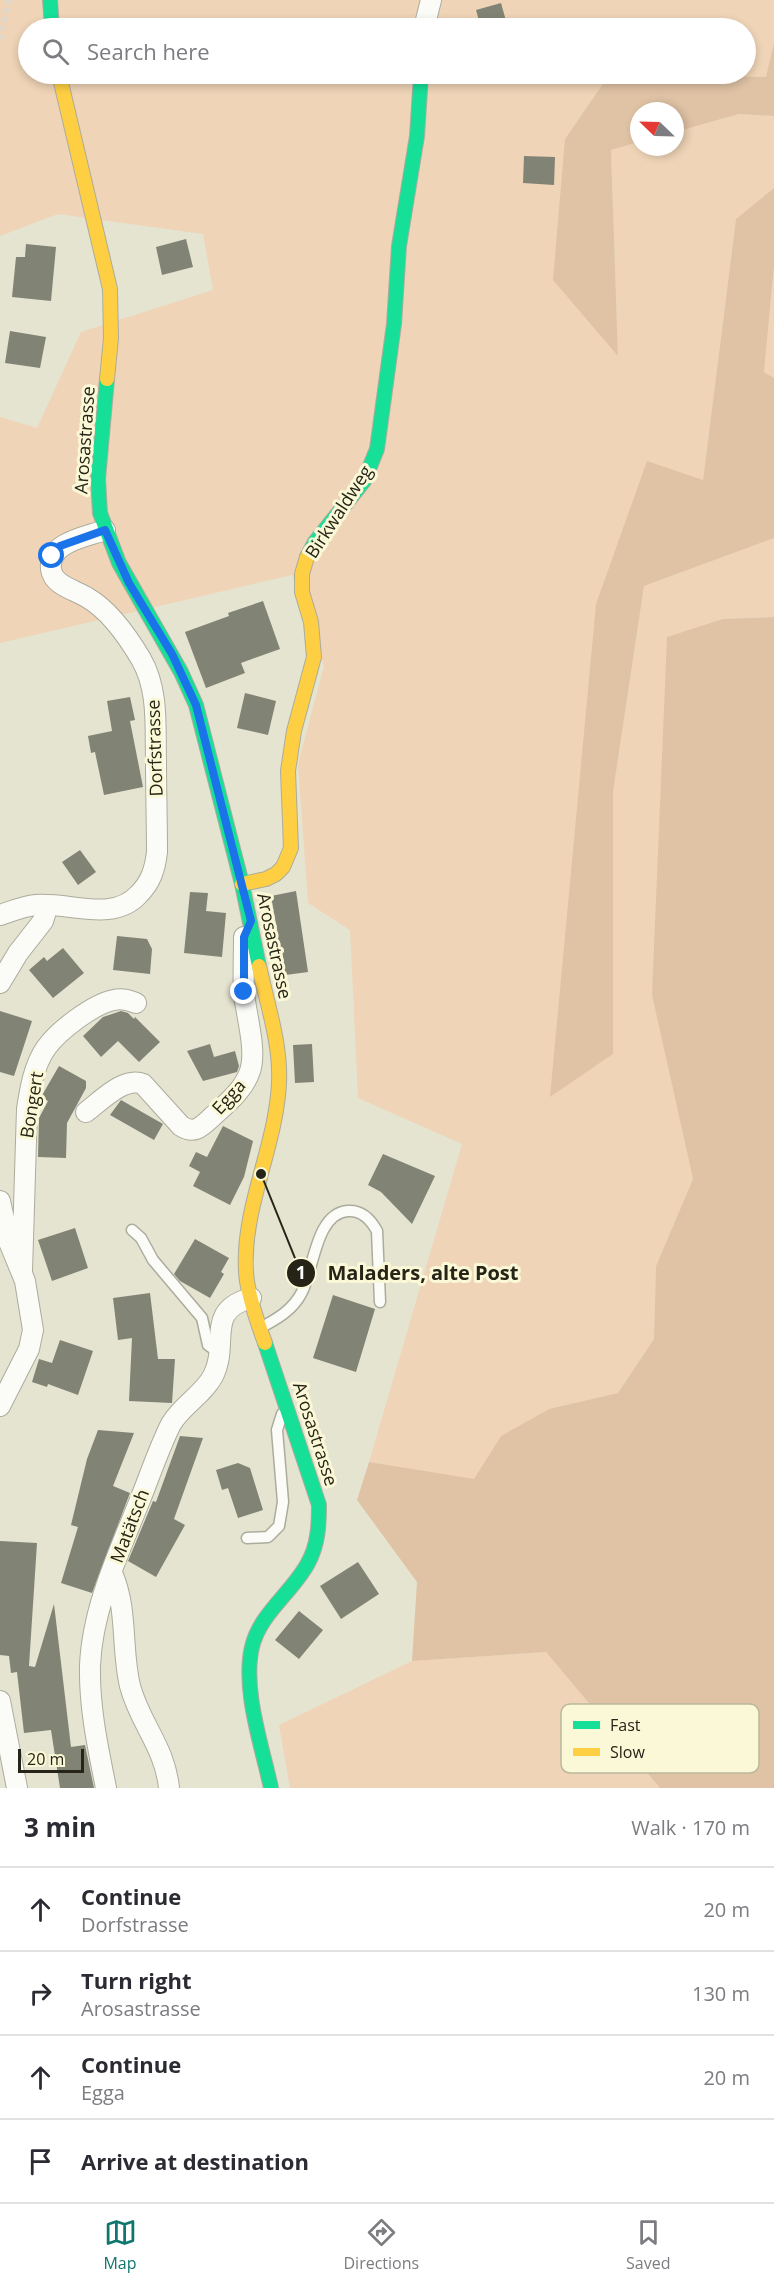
<!DOCTYPE html>
<html lang="en">
<head>
<meta charset="utf-8">
<style>
	:root { --surface:#fff; --page:#f2f2f3; --text:#2b2b33; --muted:#7c7c81; --line:#e1e1e2; --accent:#0f766e }
	body { margin:0; font-family:"Open Sans",sans-serif; background:var(--page); color:var(--text) }
	.compass { position:absolute; left:630px; top:102px; width:54px; height:54px; border-radius:50%; background:var(--surface); box-shadow:0 3px 9px #0003; rotate:293deg }
	.scale { position:absolute; left:18px; bottom:15px; width:66px; box-sizing:border-box; padding-left:6px; border:3px solid #252417; border-top:0; font-size:16px; line-height:21px; white-space:nowrap; color:#252417; -webkit-text-stroke:4px #faf8d6; paint-order:stroke }
	.stop { position:absolute; width:18px; height:18px; margin:-14px; border:4px solid #1a73e8; border-radius:50%; background:#fff }
	.stop.end { background:#1a73e8; border-color:#fff; box-shadow:0 2px 6px #0008 }
	.list { margin:0; padding:0; list-style:none }
	h2 { display:flex; justify-content:space-between; align-items:center; height:78px; margin:0; padding:0 24px; font-size:26px }
	h2 small { font-size:20px; font-weight:400; color:var(--muted) }
	.list li { display:grid; grid-template-columns:39px 1fr auto; gap:18px; align-items:center; box-sizing:border-box; height:84px; padding:0 24px; border-top:2px solid var(--line) }
	.list b { display:block; font-size:22px; white-space:nowrap }
	.list p { margin:0; font-size:20px; white-space:nowrap; color:var(--muted) }
	.list em { font-size:20px; font-style:normal; color:var(--muted) }
	.icon { flex:none; width:33px; height:33px; fill:none; stroke:currentColor; stroke-width:2; stroke-linecap:round; stroke-linejoin:round }
	.map { position:relative; flex:none; width:774px; height:1788px; overflow:hidden }
	.search { position:absolute; background:var(--surface); box-shadow:0 3px 9px #0003; left:18px; right:18px; top:18px; height:66px; display:flex; align-items:center; gap:15px; box-sizing:border-box; padding:0 21px; border-radius:33px; color:var(--muted); font-size:22px }
	.sheet { height:414px; background:var(--surface) }
	nav { display:flex; justify-content:space-around; align-items:center; box-sizing:border-box; height:84px; border-top:2px solid var(--line); background:var(--surface); font-size:16px; color:var(--muted) }
	nav a { display:grid; justify-items:center; gap:3px }
	nav .on { color:var(--accent) }
	.map>svg:first-child { display:block }
	.green { fill:#efd4b7; fill-rule:evenodd }
	.forest { fill:#e0c3a5 }
	.building { fill:#818375 }
	.lines { fill:none; stroke-linecap:round; stroke-linejoin:round }
	.lane-casing { stroke:#acac9d; stroke-width:13 }
	.street-casing { stroke:#acac9d; stroke-width:22 }
	.fast-casing { stroke:#acac9d; stroke-width:16 }
	.slow-casing { stroke:#acac9d; stroke-width:16 }
	.path { stroke:#d9d9d4; stroke-width:4; stroke-dasharray:4.5 4.5; stroke-linecap:butt }
	.lane { stroke:#fbfbf8; stroke-width:10 }
	.street { stroke:#fbfbf8; stroke-width:20 }
	.fast { stroke:#16e098; stroke-width:14 }
	.slow { stroke:#ffcf43; stroke-width:14 }
	.route { stroke:#1a73e8; stroke-width:8 }
	.labels { text-anchor:middle; stroke-width:6; stroke-linejoin:round; paint-order:stroke }
	.street-label { font-size:18px; fill:#252417; stroke:#faf8d6 }
	.key { fill:#faf8d6; stroke:#bab89d; stroke-width:1.5 }
	.key-label { font-size:16px; fill:#252417 }
	.leader { fill:none; stroke:#252417; stroke-width:2 }
	.callout-dot { fill:#252417; stroke:#faf8d6; stroke-width:2 }
	.mark-label { font-size:18px; text-anchor:middle; font-weight:bold; fill:#fff }
	.callout-label { font-size:20px; text-anchor:middle; font-weight:bold; fill:#252417; stroke:#faf8d6; stroke-width:6; stroke-linejoin:round; paint-order:stroke }
</style>
</head>
<body>
<div class="map">
<svg width="774" height="1788" viewBox="0 0 774 1788">
	<rect width="100%" height="100%" fill="#e5e4d1"/>
	<path class="green" d="M0,0H774V43L767,77L609,75L565,139L618,355L611,150L639,142V147H675V132L739,114L774,116V188L736,219L703,480L596,604L613,1054V792L644,586L774,538V617L723,619L652,994L693,1179L656,1266L654,1339L618,1393L549,1409L501,1436L474,1480L369,1462L462,1144L358,1098L350,930L308,903L298,764L324,666L292,575L0,643V417L37,428L81,332L213,290L203,234L58,214L0,236ZM28,28H746V74H28Z
		M774,266V378L764,372Z
		M546,1652L660,1788H290L279,1725L412,1661Z"/>
	<path class="forest" d="M774,43V116L739,114L675,132V111H639V142L611,150L618,356L553,280L565,139L609,75L766,77Z
		M774,188V266L764,372L774,378V538L644,586L613,792V1054L550,1097L596,604L647,461L703,480L736,219Z
		M774,617V1788H660L546,1652L412,1661L417,1582L357,1500L369,1462L474,1479L501,1436L549,1409L618,1393L654,1339L656,1266L693,1179L652,995L667,637L723,619Z"/>
	<path class="building" d="M501,3L508,28H481L476,10Z
		M524,156L555,157L554,185L523,183Z
		M186,239L193,267L162,275L156,247Z
		M26,244L56,247L51,301L12,297L16,257H25Z
		M10,331L46,337L40,368L5,363Z
		M263,601L280,649L241,663L245,673L206,688L185,632L229,616L228,613Z
		M245,693L276,701L268,735L237,728Z
		M130,697L135,720L130,721L143,787L104,795L95,752L91,753L88,736L112,731L107,701Z
		M80,850L96,872L78,885L62,862Z
		M296,891L308,972L278,976L270,936L278,935L271,896Z
		M190,892L208,893L206,911L226,913L222,957L184,953Z
		M117,936L147,939L152,949L150,974L113,970Z
		M63,948L84,973L53,998L29,970L44,957L47,961Z
		M0,1011L32,1021L14,1076L0,1072Z
		M121,1011L128,1013L134,1019L135,1017L160,1042L139,1062L118,1041L101,1057L83,1036L103,1017Z
		M210,1044L214,1057L235,1051L239,1066L237,1072L203,1081L187,1051Z
		M312,1044L314,1082L295,1083L293,1045Z
		M59,1066L86,1081V1088L67,1123L66,1158L38,1157L39,1118L48,1101L41,1097Z
		M121,1100L163,1124L154,1140L110,1115Z
		M223,1126L253,1141L244,1177L230,1205L193,1186L200,1172L189,1166L196,1152L207,1157Z
		M383,1154L435,1176L412,1224L381,1192L368,1185Z
		M75,1228L88,1268L52,1281L38,1240Z
		M195,1239L229,1258L221,1272L224,1274L210,1298L180,1281L174,1274Z
		M150,1293L158,1359H175L172,1403L129,1401L132,1338L118,1340L113,1298Z
		M333,1295L375,1309L356,1372L313,1358Z
		M60,1340L93,1351L78,1395L48,1384L47,1387L32,1382L39,1359L52,1363Z
		M98,1430L134,1433L113,1486L130,1493L92,1593L61,1583L78,1527L71,1525L87,1459Z
		M180,1436L203,1438L174,1519L185,1525L156,1577L128,1561L153,1501L156,1502Z
		M238,1463L250,1468L263,1510L238,1518L228,1488L222,1490L216,1470Z
		M0,1541L37,1543L29,1666L35,1667L54,1604L71,1747L85,1745L94,1788H60L51,1730L24,1733L17,1672L11,1673L9,1656L0,1655Z
		M358,1562L379,1594L341,1619L320,1586Z
		M299,1611L323,1630L299,1659L275,1640Z"/>
	<g class="lines">
		<g class="lane-casing">
			<path id="lane" d="M132,1230L141,1238L153,1260L202,1318L208,1345L219,1353
				M260,1328C277,1319 293,1310 302,1292C314,1268 316,1213 348,1211C362,1210 371,1220 377,1231L380,1302
				M247,1538L268,1537L279,1526L283,1502L277,1430L282,1414"/>
		</g>
		<g class="street-casing">
			<path id="street" d="M424,28L431,0
				M0,915C12,911 24,906 36,905C70,902 113,923 139,894C151,882 155,869 157,852C157,822 156,792 156,761C155,727 159,690 141,659C128,637 110,611 88,598C76,590 53,586 51,569C48,542 86,537 105,530
				M0,983L18,953L43,921L48,905
				M86,1112C101,1101 124,1076 143,1084L181,1126C195,1135 202,1126 212,1117C226,1104 244,1090 250,1071C257,1050 246,1015 244,993C243,974 244,956 244,937
				M0,1201L9,1242L25,1281L33,1330L29,1349L0,1406
				M22,1271L27,1109C30,1089 34,1065 46,1048C58,1031 93,1004 114,1000C122,998 128,1000 136,1003
				M112,1573C128,1609 121,1648 130,1686C140,1724 165,1747 169,1788
				M0,1701L17,1788
				M106,1788C98,1748 89,1707 90,1666C92,1609 119,1552 140,1500C150,1475 159,1448 171,1424C182,1405 203,1395 213,1376C230,1343 204,1311 251,1298"/>
		</g>
		<g class="fast-casing">
			<path id="fast" d="M50,0L52,28
				M107,379L98,479L100,513L119,563L181,672L196,705L242,884L259,966
				M307,557L315,542L364,481L377,449L394,324L399,246L417,136L421,74
				M265,1343L319,1505C319,1525 318,1545 308,1563C292,1593 260,1613 252,1647C242,1689 262,1746 271,1788"/>
		</g>
		<g class="slow-casing">
			<path id="slow" d="M59,74L110,289L111,338L107,379
				M242,884L266,879L276,874L283,867L291,848L288,771L294,731L314,657L311,622L302,592V574L307,557
				M259,966C267,1004 281,1044 279,1083C276,1147 242,1208 246,1272C247,1291 258,1324 265,1343"/>
		</g>
		<path class="path" d="M0,39L9,0"/>
		<use href="#lane" class="lane"/>
		<use href="#street" class="street"/>
		<use href="#fast" class="fast"/>
		<use href="#slow" class="slow"/>
	</g>
	<g class="lines">
		<path class="route" d="M52,556L60,546L105,530L129,583L172,654L196,705L251,921L244,937V992"/>
	</g>
	<g class="labels">
		<g class="street-label">
			<text transform="translate(85 440) rotate(-86)" y="6">Arosastrasse</text>
			<text transform="translate(339 512) rotate(-57)" y="6">Birkwaldweg</text>
			<text transform="translate(155 748) rotate(-92)" y="6">Dorfstrasse</text>
			<text transform="translate(274 946) rotate(78)" y="6">Arosastrasse</text>
			<text transform="translate(229 1097) rotate(-48)" y="6">Egga</text>
			<text transform="translate(32 1105) rotate(-81)" y="6">Bongert</text>
			<text transform="translate(315 1434) rotate(72)" y="6">Arosastrasse</text>
			<text transform="translate(130 1526) rotate(-69)" y="6">Matätsch</text>
		</g>
	</g>
	<rect x="561" y="1704" width="198" height="69" rx="9" class="key"/>
	<rect x="573" y="1721" width="27" height="8" fill="#16e098"/>
	<rect x="573" y="1748" width="27" height="8" fill="#ffcf43"/>
	<g class="key-label">
		<text x="610" y="1731">Fast</text>
		<text x="610" y="1758">Slow</text>
	</g>
	<path class="leader" d="M261 1174L301 1273"/>
	<g class="callout-dot">
		<circle cx="261" cy="1174" r="6"/>
		<circle cx="301" cy="1273" r="15"/>
	</g>
	<g class="mark-label">
		<text x="301" y="1279">1</text>
	</g>
	<g class="callout-label">
		<text x="423" y="1280">Maladers, alte Post</text>
	</g>
</svg>
<svg class="compass" viewBox="-18 -18 36 36"><path d="M0-13l5 13h-10z" fill="#e53935"/><path d="M0 13l5-13h-10z" fill="#7c7c81"/></svg>
<div class="scale">20 m</div>
<div class="stop" style="left:52px;top:556px"></div>
<div class="stop end" style="left:244px;top:992px"></div>
<div class="search"><svg class="icon" aria-label="search" viewBox="0 0 24 24"><circle cx="10" cy="10" r="6"/><path d="M15 15l6 6"/></svg>Search here</div>
</div>
<section class="sheet">
<h2>3 min<small>Walk · 170 m</small></h2>
<ul class="list">
<li><svg class="icon" aria-label="ahead" viewBox="0 0 24 24"><path d="M12 20V5M6 11l6-6 6 6"/></svg><div><b>Continue</b><p>Dorfstrasse</p></div><em>20 m</em></li>
<li><svg class="icon" aria-label="right" viewBox="0 0 24 24"><path d="M7 20v-9h11M14 6l5 5-5 5"/></svg><div><b>Turn right</b><p>Arosastrasse</p></div><em>130 m</em></li>
<li><svg class="icon" aria-label="ahead" viewBox="0 0 24 24"><path d="M12 20V5M6 11l6-6 6 6"/></svg><div><b>Continue</b><p>Egga</p></div><em>20 m</em></li>
<li><svg class="icon" aria-label="arrive" viewBox="0 0 24 24"><path d="M6 21V4h12l-3 4 3 4H6"/></svg><div><b>Arrive at destination</b></div></li>
</ul>
</section>
<nav>
<a class="on"><svg class="icon" aria-label="map" viewBox="0 0 24 24"><path d="M3 6l6-2 6 2 6-2v14l-6 2-6-2-6 2zM9 4v14M15 6v14"/></svg>Map</a>
<a><svg class="icon" aria-label="directions" viewBox="0 0 24 24"><path d="M12 3l9 9-9 9-9-9zM9 14v-3h6M13 9l2 2-2 2"/></svg>Directions</a>
<a><svg class="icon" aria-label="saved" viewBox="0 0 24 24"><path d="M7 4h10v16l-5-4-5 4z"/></svg>Saved</a>
</nav>
</body>
</html>
